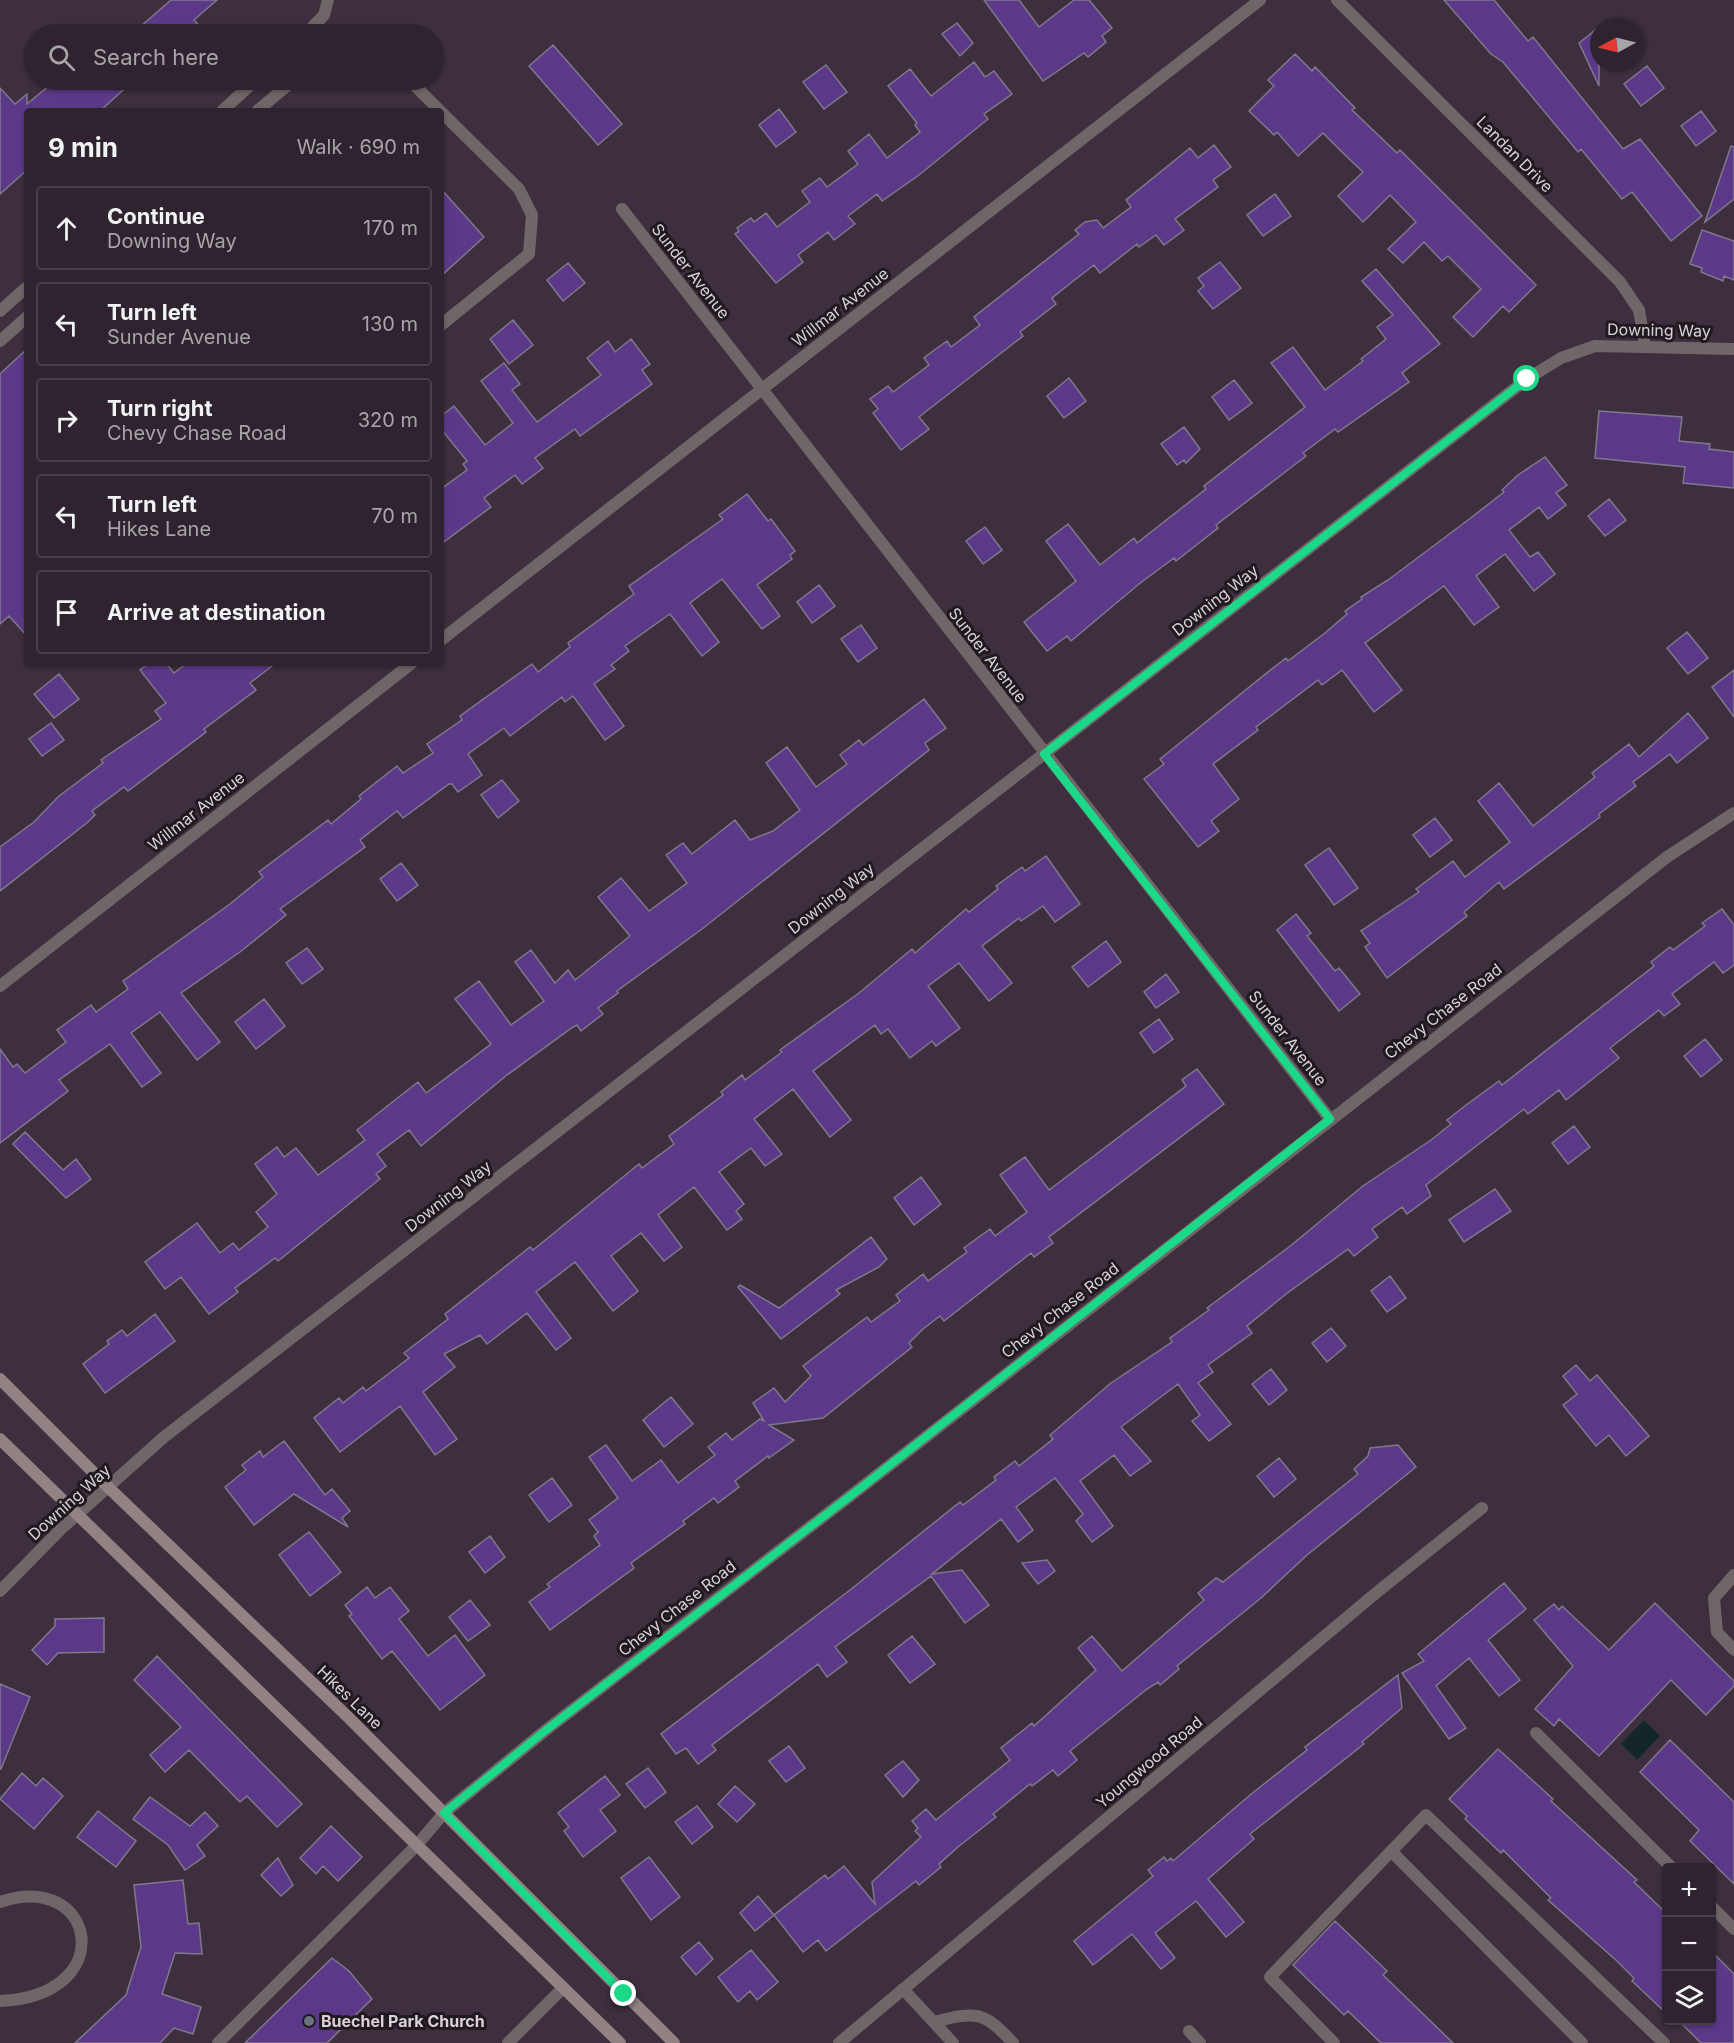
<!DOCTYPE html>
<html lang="en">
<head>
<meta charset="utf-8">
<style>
	:root { --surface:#2e232e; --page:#362b36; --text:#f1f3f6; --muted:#a7a4aa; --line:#49404a }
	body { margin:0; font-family:Inter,sans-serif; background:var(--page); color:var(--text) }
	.controls { position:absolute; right:18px; bottom:18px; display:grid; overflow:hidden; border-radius:6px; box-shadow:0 2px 4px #0004 }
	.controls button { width:54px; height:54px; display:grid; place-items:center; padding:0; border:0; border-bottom:2px solid var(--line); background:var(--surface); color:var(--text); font:30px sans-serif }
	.compass { position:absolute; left:1590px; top:18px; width:54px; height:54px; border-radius:50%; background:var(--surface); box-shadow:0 2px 4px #0004; rotate:263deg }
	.stop { position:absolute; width:18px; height:18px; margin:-14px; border:4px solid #1ad988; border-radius:50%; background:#fff }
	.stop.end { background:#1ad988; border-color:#fff; box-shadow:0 2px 6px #0008 }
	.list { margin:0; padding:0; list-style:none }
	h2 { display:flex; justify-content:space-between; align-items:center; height:78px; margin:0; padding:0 24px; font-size:26px }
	h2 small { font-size:20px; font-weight:400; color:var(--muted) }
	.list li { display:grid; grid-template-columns:39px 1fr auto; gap:18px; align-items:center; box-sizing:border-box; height:84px; margin:0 12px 12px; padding:0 12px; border:2px solid var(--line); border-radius:6px }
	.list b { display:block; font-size:22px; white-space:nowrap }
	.list p { margin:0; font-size:20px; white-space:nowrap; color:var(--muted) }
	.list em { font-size:20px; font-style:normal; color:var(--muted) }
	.icon { flex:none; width:33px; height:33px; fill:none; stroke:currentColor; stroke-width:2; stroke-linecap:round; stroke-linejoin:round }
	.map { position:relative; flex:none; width:1734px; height:2043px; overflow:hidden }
	.search { position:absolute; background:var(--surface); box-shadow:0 2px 4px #0004; left:24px; top:24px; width:420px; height:66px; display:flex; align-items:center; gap:15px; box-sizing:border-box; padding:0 21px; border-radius:33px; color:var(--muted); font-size:22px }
	.panel { position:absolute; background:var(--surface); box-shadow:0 2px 4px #0004; left:24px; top:108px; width:420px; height:558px; border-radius:6px }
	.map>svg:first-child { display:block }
	.water { fill:#132628 }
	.building { fill:#5b3988; stroke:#7f788c; stroke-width:1.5 }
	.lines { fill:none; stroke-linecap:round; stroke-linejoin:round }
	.service { stroke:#716667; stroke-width:12 }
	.minor { stroke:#716667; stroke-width:12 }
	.secondary { stroke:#938283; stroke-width:12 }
	.route { stroke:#1ad988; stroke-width:8 }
	.worship-dot { fill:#6b7280; stroke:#201920; stroke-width:2 }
	.labels { text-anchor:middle; stroke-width:6; stroke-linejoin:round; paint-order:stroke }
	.street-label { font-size:16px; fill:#dad1d9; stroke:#201920 }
	.poi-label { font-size:16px; font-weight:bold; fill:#dad1d9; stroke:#201920; text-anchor:start }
</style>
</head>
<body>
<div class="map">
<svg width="1734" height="2043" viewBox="0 0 1734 2043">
	<rect width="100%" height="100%" fill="#3d2f3d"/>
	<path class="water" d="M1644,1720L1660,1736L1637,1760L1621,1744Z"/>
	<path class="building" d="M171,0H217L194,20L207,34H132Z
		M984,0H1019L1039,27L1074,0H1089L1112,28L1102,36L1106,42L1088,57L1084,53L1043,81Z
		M1444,0H1494L1528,41L1533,37L1623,149L1640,139L1702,216L1671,241L1632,192L1622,199L1581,149L1578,152L1503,62L1491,54Z
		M957,23L973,43L960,56L942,34Z
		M1599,27V86L1579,43Z
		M553,45L622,124L598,145L529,66Z
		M1295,54L1312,71L1315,67L1355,108L1352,110L1397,153L1400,150L1536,285L1509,312L1503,306L1473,337L1453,317L1481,289L1448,256L1442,261L1424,242L1403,263L1388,249L1416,222L1390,195L1363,222L1338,196L1363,172L1344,154L1323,133L1298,156L1277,132L1274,135L1249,111L1274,86L1268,80Z
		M974,62L985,77L994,71L1012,94L984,114L988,119L919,175L882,201L877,194L848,216L855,224L834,240L828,232L798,255L803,262L776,283L735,234L739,231L737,228L751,218L754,222L766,213L777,227L810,202L802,191L820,178L827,187L858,164L848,151L869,134L887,158L920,132L915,125L917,123L888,86L910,69L931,96Z
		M826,65L847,92L824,109L803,82Z
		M1647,66L1664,88L1641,106L1624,84Z
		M56,80H134L100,111H27V170L0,194V88L15,104L27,94V104Z
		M779,109L796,132L776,147L759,125Z
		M1701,111L1716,131L1696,146L1681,126Z
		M1214,145L1231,167L1213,180L1218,187L1175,219L1184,230L1164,245L1156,235L1139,247L1137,244L1100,273L1094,265L1072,282L1052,298L1056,304L1020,332L1023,336L919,417L929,429L901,450L873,413L878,409L870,399L888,386L893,392L929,365L924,358L933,351L947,341L951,347L980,325L974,317L1079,234L1075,230L1085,222L1097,220L1103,228L1131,207L1126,200L1190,148L1198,158Z
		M1731,146L1734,147V199L1705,222Z
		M441,189L484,237L441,276Z
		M1275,194L1291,216L1263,236L1247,215Z
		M1702,230L1734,241V280L1724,276L1723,281L1701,272L1702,268L1690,264Z
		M1220,262L1241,288L1213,309L1198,291L1204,286L1198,278Z
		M568,263L585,283L563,301L547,280Z
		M1376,269L1440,344L1402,373L1409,382L1338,432L1335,429L1303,453L1306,456L1216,525L1218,528L1176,561L1174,558L1139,584L1071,641L1067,636L1047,651L1024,622L1076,581L1046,541L1068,524L1100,565L1134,538L1137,543L1206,489L1204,486L1305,407L1271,363L1293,347L1325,390L1363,361L1361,359L1386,339L1377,327L1393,315L1362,281Z
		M513,320L533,345L509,364L490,339Z
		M631,339L650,364L642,370L652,384L580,436L575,429L535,458L543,468L522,484L515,475L484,498L491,507L441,544V489L467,470L463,464L467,461L441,429V416L454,406L485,445L513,423L481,381L504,363L520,384L512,390L537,422L601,375L587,358L608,341L615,352Z
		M27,349V636L9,616L0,624V374Z
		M1069,378L1086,401L1064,418L1047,396Z
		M1234,380L1252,403L1229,420L1212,397Z
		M1599,411L1682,417L1679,441L1710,444L1709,449L1734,452V488L1683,483L1685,467L1595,458Z
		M1184,427L1200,449L1186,463L1184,460L1177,465L1161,444Z
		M1545,457L1567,485L1556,493L1566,505L1548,519L1539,507L1509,530L1530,557L1538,552L1555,574L1534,591L1505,554L1476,576L1499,607L1474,625L1444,586L1365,643L1402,690L1374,712L1342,670L1322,685L1318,680L1256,727L1258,730L1213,764L1239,799L1211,821L1219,831L1198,847L1144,779L1164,764L1160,759L1273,668L1286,658L1288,661L1325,633L1347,614L1345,611L1362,599L1361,597L1388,580L1472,517L1504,492L1502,490L1518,475Z
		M747,494L768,521L771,519L795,551L790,555L792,559L757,585L780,616L762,629L722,579L690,603L719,642L702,656L670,614L625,646L629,651L611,665L615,669L594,684L624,726L605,740L573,696L565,702L562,697L510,736L504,728L468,754L482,775L458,792L452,784H449L403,818L397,811L360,840L365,847L280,909L286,915L240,952L181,993L220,1042L197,1060L160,1012L131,1033L161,1073L142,1087L110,1044L59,1080L68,1091L0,1143V1049L13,1067L17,1064L25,1073L66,1042L57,1030L91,1005L96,1012L128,989L123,981L230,904L263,877L259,872L328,820L331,824L361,799L359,796L397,766L403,773L433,753L427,744L462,720L460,716L532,664L538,672L570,647L568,643L634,594L629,586L723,519L719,515Z
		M1609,499L1626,520L1605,536L1588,516Z
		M985,527L1002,550L983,564L966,541Z
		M819,585L835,606L812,623L797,602Z
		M861,625L877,648L858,662L841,639Z
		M1687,632L1708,658L1688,674L1667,648Z
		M149,663H166L174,673L187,663H276L250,683L256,690L204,729L206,732L128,791L124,787L92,811L95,815L88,822L0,891V847L34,822L59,796L103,763L101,760L161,719L155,711L166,703L140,670Z
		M1734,670V717L1712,687Z
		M59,674L79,699L54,718L34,694Z
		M924,699L946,728L925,743L929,750L702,929L617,991L618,993L598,1008L603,1014L581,1031L577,1025L573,1027L507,1075L421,1146L409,1130L377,1154L386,1166L376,1174L380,1179L278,1261L275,1258L235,1288L238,1292L209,1314L181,1277L165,1289L145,1262L197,1223L220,1253L233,1243L239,1250L268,1227L256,1212L277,1194L255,1164L277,1147L284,1157L296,1148L318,1175L365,1140L357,1130L395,1100L418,1082L426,1093L491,1044L455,999L479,981L511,1025L544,1001L515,962L531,950L555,983L568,970L575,980L630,936L598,897L621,878L649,911L687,883L666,855L683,843L692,854L735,820L750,840L773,831L800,810L766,763L787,747L816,787L847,764L840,755L859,740L863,745Z
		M1688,713L1708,738L1677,763L1670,754L1633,782L1636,786L1599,814L1600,817L1504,889L1499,882L1464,912L1467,916L1387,978L1365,947L1370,943L1361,931L1419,892L1416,889L1453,861L1465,877L1510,842L1478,801L1499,783L1533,826L1595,777L1592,773L1629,744L1639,757Z
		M51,723L64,740L42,756L29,739Z
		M502,780L519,801L498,818L481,795Z
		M1435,818L1452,840L1430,857L1413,835Z
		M1329,848L1358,888L1334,905L1305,865Z
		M1046,856L1080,904L1055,922L1043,906L1021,921L1019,918L982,946L1012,983L989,1001L959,963L928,986L960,1028L936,1046L932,1041L910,1058L888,1029L881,1034L875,1025L813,1071L851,1120L830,1137L793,1089L754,1119L782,1154L765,1166L751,1148L719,1172L744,1204L736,1211L742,1219L727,1230L694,1187L658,1215L682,1247L664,1261L641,1233L611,1256L638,1291L613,1311L575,1262L536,1292L571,1338L556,1350L527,1313L487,1344L480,1335L444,1354L455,1367L423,1392L457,1439L435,1455L400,1406L340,1452L314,1418L339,1398L343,1403L363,1387L366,1391L409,1358L404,1353L448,1319L445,1314L530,1247L533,1250L639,1164L642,1168L674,1144L669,1136L723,1095L721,1092L742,1075L745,1080L782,1052L780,1050L859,993L912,949L915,953L966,909L969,912L998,889L996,886L1022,867L1025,871Z
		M401,863L418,885L397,901L380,879Z
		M1722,909L1734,925V965L1723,973L1714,962L1672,994L1680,1004L1664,1016L1659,1010L1610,1048L1619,1058L1566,1100L1559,1090L1528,1114L1524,1109L1426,1185L1431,1196L1407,1214L1402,1207L1372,1229L1378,1237L1354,1256L1348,1249L1286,1294L1247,1326L1252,1333L1208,1365L1213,1372L1198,1383L1231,1424L1209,1441L1192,1421L1200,1415L1178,1384L1121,1427L1151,1461L1130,1476L1114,1455L1080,1481L1113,1526L1092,1542L1076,1521L1083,1514L1055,1478L1016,1507L1033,1530L1018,1542L1001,1519L932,1574L962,1570L989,1605L965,1623L931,1576L835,1647L847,1662L827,1677L818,1664L712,1745L716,1750L698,1764L686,1748L676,1754L661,1734L850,1590L960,1502L963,1505L996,1480L994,1477L1015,1461L1019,1466L1053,1439L1050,1435L1111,1383L1172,1342L1170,1338L1209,1310L1207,1308L1289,1247L1363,1186L1431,1140L1451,1124L1447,1120L1466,1105L1499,1081L1502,1085L1654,966L1651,962L1670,947L1673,950L1705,926L1702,923Z
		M1296,914L1311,933L1307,936L1335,971L1339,968L1360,994L1339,1011L1277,930Z
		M1106,941L1121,962L1088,987L1072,967Z
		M307,948L323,969L302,984L286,963Z
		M1166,974L1179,992L1156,1008L1144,992Z
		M264,999L285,1026L256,1049L235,1022Z
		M1159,1019L1173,1039L1154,1053L1140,1033Z
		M1705,1039L1722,1060L1701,1077L1684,1056Z
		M1197,1069L1224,1104L1049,1237L1053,1243L1034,1257L1031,1253L944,1321L940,1316L923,1329L909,1343L912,1347L823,1418L769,1425L794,1440L769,1458L768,1456L735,1481L739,1487L718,1503L714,1498L683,1521L685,1524L631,1563L634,1568L550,1630L529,1602L550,1587L547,1584L600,1545L594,1536L598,1532L589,1520L618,1498L589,1457L606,1445L632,1481L661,1460L678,1483L715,1455L708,1447L726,1433L732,1440L760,1419L764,1421L753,1403L774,1388L785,1402L811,1376L803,1366L867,1317L871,1322L900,1301L896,1295L923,1274L928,1281L967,1252L964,1248L990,1229L995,1236L1027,1212L1000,1175L1025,1157L1049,1190L1186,1086L1182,1080Z
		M1574,1126L1590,1147L1568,1164L1552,1143Z
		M25,1132L63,1170L76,1159L91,1179L66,1198L13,1144Z
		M921,1177L941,1204L914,1225L894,1198Z
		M1495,1189L1511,1211L1464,1242L1449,1220Z
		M871,1237L887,1259L879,1267L836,1290L840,1294L781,1339L738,1287L740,1285L779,1308Z
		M1390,1276L1406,1298L1387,1312L1371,1291Z
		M155,1314L175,1341L105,1393L83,1364L109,1344L107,1341L122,1330L127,1336Z
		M1331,1328L1346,1346L1327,1362L1312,1343Z
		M1576,1365L1590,1381L1597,1375L1649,1436L1626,1456L1609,1435L1596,1446L1563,1405L1577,1394L1563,1376Z
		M1271,1369L1287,1390L1269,1405L1252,1384Z
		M671,1397L693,1424L664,1447L643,1420Z
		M284,1441L325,1495L332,1489L350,1511L342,1518L348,1527L294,1494L254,1525L225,1487L246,1470L242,1465L260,1451L263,1457Z
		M1398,1445L1416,1467L1307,1555L1261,1598L1177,1666L1179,1669L1160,1685L1158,1682L1147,1689L1070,1751L1077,1760L1058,1776L1053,1770L1032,1786L1030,1784L993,1814L996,1817L958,1847L939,1864L941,1867L919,1885L916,1881L826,1951L818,1940L803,1952L774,1915L825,1875L828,1879L844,1866L875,1904L872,1882L921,1837L915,1831L918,1828L912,1821L926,1809L936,1820L959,1801L1010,1760L1001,1748L1032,1723L1034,1726L1096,1670L1078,1648L1092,1636L1122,1671L1204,1600L1198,1593L1216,1578L1223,1582L1358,1474L1354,1469L1368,1456L1370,1448Z
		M1279,1458L1296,1479L1274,1497L1257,1476Z
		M552,1478L572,1505L549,1522L529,1495Z
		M309,1532L341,1572L310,1596L279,1555Z
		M490,1536L505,1557L485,1573L469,1552Z
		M1047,1560L1055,1571L1038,1584L1022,1563Z
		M1504,1583L1526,1609L1488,1640L1520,1680L1499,1696L1469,1658L1436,1686L1466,1728L1449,1739L1402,1673L1424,1661L1418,1654Z
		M367,1587L375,1598L390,1587L409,1611L399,1619L428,1656L455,1635L485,1675L440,1710L392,1651L382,1659L349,1616L352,1614L345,1605Z
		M470,1600L490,1625L468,1641L449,1617Z
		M1655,1603L1734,1681V1686L1706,1715L1671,1680L1599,1756L1559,1719L1554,1726L1535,1709L1573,1666L1534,1620L1554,1604L1559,1610L1562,1606L1609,1650Z
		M104,1618V1652L58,1653L47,1665L32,1650L55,1626V1619Z
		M912,1636L935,1664L910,1683L888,1655Z
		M157,1656L302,1804L277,1827L247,1796L240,1802L189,1750L165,1772L150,1755L181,1727L134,1680Z
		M1398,1675L1402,1708L1362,1742L1364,1744L1250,1834L1254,1839L1208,1879L1244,1922L1226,1937L1196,1901L1155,1933L1175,1958L1161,1969L1132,1934L1093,1965L1074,1941L1153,1876L1148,1870L1164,1857L1167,1861L1171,1858L1173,1861L1250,1795L1307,1750L1305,1747Z
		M0,1684L30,1697L1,1769H0Z
		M1670,1740L1734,1802V1884L1690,1841L1699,1830L1640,1772Z
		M789,1746L805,1768L786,1782L769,1761Z
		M1498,1749L1553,1799L1551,1801L1637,1880L1634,1882L1666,1913V2013L1632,1981L1634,1978L1617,1961L1548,1900L1551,1898L1503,1850L1501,1853L1465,1819L1467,1816L1449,1799Z
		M903,1761L919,1780L903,1797L885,1775Z
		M648,1768L666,1792L645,1808L626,1784Z
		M22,1773L36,1786L43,1778L63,1796L34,1829L0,1799Z
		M605,1776L620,1795L600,1810L616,1831L583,1857L564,1831L569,1827L558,1813Z
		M735,1786L755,1804L737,1822L718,1804Z
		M150,1797L190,1826L205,1812L218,1826L197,1845L205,1856L185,1870L168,1845L133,1819Z
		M697,1806L713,1827L692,1844L675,1822Z
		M98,1811L136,1841L116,1867L77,1837Z
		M331,1826L362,1857L338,1881L323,1866L316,1874L300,1858Z
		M649,1857L680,1897L651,1920L621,1878Z
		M278,1858L293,1885L281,1896L261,1875Z
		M183,1880L188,1924L199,1923L202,1954L175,1953L162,1994L201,2007L193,2034L174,2028L160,2043H75L126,1995L141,1947L134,1885Z
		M758,1896L774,1915L755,1931L740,1913Z
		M1335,1921L1387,1971L1383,1975L1453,2043H1381L1348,2011L1344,2015L1293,1965Z
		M699,1942L713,1959L696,1975L681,1957Z
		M751,1950L778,1982L757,2000L750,1991L738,2002L718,1977Z
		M1712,1952L1734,1974V2043H1701L1678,2020H1712Z
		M332,1958L349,1971L372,1999L327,2043H245Z"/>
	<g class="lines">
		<path class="service" d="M409,80L519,189L532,215L529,254L441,325
			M257,111L294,80
			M0,341L27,317
			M1734,1575L1714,1598L1717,1632L1734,1650
			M1391,1851L1582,2043
			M0,1902C96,1869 121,1996 0,2001
			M903,1989L953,2043
			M934,2022C976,2011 984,2011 1013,2043
			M218,2043L417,1845
			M508,2043L563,1988
			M1334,2043L1270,1977L1426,1815L1664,2043"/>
		<path class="minor" d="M1337,0L1620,282L1639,310L1645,346
			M306,34L324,15L328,0
			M222,111L256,80
			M622,209L1330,1119
			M0,311L27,287
			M441,640L1260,0
			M0,986L412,663
			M0,1591L61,1529L164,1437L1527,379L1561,358L1595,346L1734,349
			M1536,1733L1672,1868
			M417,1845L444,1813L546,1730L867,1483L1667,857L1734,813
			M1712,1907L1734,1929
			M1189,2031L1200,2043
			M839,2043L1376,1593L1482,1508"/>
		<path class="secondary" d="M0,1379L109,1488L348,1717L674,2043
			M0,1439L620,2043"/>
	</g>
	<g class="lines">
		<path class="route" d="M624,1994L444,1813L546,1730L867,1483L1330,1119L1044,754L1527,379"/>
	</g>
	<circle class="worship-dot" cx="309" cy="2021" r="6"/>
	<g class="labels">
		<g class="street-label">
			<text transform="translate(1515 154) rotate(45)" y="6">Landan Drive</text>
			<text transform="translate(691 271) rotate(52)" y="6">Sunder Avenue</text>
			<text transform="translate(840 307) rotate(-38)" y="6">Willmar Avenue</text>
			<text transform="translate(1659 330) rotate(1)" y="6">Downing Way</text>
			<text transform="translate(1215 600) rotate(-38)" y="6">Downing Way</text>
			<text transform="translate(988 655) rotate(52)" y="6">Sunder Avenue</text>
			<text transform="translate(196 811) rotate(-38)" y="6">Willmar Avenue</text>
			<text transform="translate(831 898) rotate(-38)" y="6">Downing Way</text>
			<text transform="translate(1443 1011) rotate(-38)" y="6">Chevy Chase Road</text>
			<text transform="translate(1288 1038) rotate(52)" y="6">Sunder Avenue</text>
			<text transform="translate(448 1196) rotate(-38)" y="6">Downing Way</text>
			<text transform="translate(1060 1310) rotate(-38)" y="6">Chevy Chase Road</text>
			<text transform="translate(69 1502) rotate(-42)" y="6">Downing Way</text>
			<text transform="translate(677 1608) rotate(-38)" y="6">Chevy Chase Road</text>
			<text transform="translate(350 1697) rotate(44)" y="6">Hikes Lane</text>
			<text transform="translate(1149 1762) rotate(-40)" y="6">Youngwood Road</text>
		</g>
		<g class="poi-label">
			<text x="321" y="2027">Buechel Park Church</text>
		</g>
	</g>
</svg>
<div class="controls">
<button>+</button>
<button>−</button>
<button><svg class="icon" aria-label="layers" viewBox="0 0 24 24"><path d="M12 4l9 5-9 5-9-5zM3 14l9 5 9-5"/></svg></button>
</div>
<svg class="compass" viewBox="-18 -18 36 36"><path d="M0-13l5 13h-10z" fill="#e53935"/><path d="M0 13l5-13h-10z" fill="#a7a4aa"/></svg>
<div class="stop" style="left:1527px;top:379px"></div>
<div class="stop end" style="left:624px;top:1994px"></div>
<div class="search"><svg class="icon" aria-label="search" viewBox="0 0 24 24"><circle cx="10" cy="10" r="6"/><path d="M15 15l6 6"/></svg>Search here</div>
<section class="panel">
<h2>9 min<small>Walk · 690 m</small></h2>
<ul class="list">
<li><svg class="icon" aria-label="ahead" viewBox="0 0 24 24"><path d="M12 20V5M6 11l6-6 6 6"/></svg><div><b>Continue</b><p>Downing Way</p></div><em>170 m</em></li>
<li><svg class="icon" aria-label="left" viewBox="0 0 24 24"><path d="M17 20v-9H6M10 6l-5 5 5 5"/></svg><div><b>Turn left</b><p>Sunder Avenue</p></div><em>130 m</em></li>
<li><svg class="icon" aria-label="right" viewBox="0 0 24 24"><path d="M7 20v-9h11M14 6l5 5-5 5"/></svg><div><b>Turn right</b><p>Chevy Chase Road</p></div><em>320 m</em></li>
<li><svg class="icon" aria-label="left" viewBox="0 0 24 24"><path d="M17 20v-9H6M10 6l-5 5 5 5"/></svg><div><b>Turn left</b><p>Hikes Lane</p></div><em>70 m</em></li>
<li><svg class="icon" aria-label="arrive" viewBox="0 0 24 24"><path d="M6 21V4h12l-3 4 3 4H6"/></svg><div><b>Arrive at destination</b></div></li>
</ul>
</section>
</div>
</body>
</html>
